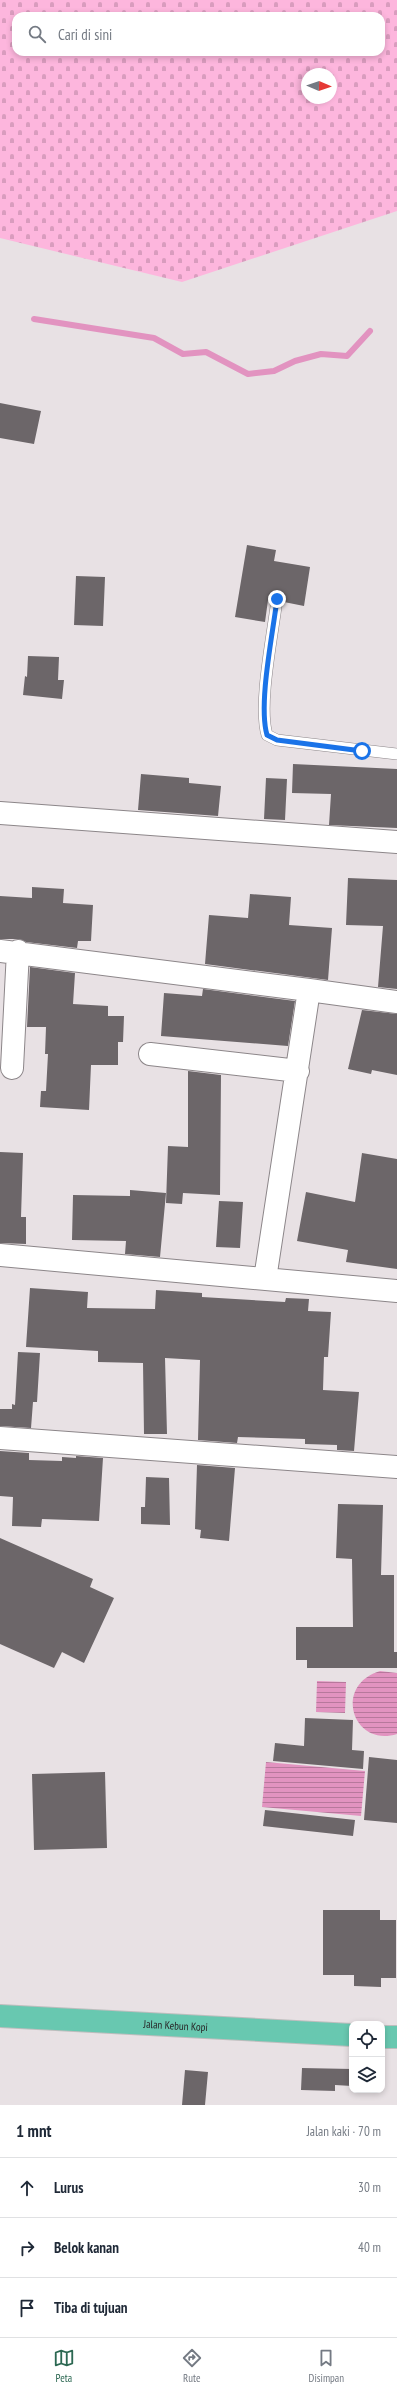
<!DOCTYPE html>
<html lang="id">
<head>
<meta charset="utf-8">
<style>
	:root { --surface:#fff; --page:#f6f6f7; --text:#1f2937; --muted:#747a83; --line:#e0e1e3; --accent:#2c6852 }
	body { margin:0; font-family:"PT Sans Narrow",sans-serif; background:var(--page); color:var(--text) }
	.controls { position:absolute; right:12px; bottom:12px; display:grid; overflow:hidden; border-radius:8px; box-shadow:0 2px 6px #0003 }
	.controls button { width:36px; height:36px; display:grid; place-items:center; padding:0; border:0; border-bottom:1px solid var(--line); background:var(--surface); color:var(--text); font:20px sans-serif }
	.compass { position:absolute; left:301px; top:68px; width:36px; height:36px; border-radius:50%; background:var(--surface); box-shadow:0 2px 6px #0003; rotate:92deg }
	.stop { position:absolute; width:12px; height:12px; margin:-9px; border:3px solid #1a73e8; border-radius:50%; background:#fff }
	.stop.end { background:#1a73e8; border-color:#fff; box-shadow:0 1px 4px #0008 }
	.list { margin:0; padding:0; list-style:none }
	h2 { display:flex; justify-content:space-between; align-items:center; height:52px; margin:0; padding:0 16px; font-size:17px }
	h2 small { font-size:13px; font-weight:400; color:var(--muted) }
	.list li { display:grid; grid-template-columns:26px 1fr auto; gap:12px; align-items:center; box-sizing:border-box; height:60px; padding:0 16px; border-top:1px solid var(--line) }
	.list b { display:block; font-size:15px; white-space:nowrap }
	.list em { font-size:13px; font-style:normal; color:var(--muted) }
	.icon { flex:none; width:22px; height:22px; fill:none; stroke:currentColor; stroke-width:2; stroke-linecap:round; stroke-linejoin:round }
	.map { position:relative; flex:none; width:397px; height:2105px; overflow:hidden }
	.search { position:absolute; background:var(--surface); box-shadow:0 2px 6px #0003; left:12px; right:12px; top:12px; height:44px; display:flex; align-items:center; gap:10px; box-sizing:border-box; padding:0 14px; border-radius:12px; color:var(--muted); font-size:15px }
	.sheet { height:232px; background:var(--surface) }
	nav { display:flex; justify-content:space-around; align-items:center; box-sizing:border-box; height:56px; border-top:1px solid var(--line); background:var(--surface); font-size:11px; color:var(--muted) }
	nav a { display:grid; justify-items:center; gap:2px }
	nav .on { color:var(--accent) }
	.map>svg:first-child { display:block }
	.cemetery { fill:url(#cemetery-stones); fill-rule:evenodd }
	.water { fill:url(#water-rules) }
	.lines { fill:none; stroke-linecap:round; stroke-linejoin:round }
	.stream { stroke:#e293c0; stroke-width:6 }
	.building { fill:#6c6669 }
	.service-casing { stroke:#8c8689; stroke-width:12 }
	.minor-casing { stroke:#8c8689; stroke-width:24 }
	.primary-casing { stroke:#bebebe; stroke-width:24 }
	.service { stroke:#fff; stroke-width:11 }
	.minor { stroke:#fff; stroke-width:22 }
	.primary { stroke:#68c8b0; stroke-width:22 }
	.route { stroke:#1a73e8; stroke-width:5 }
	.labels { text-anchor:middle; stroke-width:4; stroke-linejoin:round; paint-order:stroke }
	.street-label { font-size:11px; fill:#282627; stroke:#f5eef2 }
</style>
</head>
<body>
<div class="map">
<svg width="397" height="2105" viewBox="0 0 397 2105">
	<defs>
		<pattern id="cemetery-stones" width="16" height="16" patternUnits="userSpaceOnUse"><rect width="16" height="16" fill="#fdb6dd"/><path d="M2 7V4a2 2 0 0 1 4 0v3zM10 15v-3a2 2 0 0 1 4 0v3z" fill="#d99cbe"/></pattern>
		<pattern id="water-rules" width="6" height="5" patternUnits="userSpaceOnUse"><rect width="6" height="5" fill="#e293c0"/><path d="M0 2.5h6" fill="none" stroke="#b7789c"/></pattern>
	</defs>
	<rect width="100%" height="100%" fill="#e8e1e4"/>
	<path class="cemetery" d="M0,0H397V211L182,282L0,238ZM16,16H381V52H16ZM307,74H331V98H307Z"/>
	<path class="water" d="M380,1671L397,1673V1734C352,1748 333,1685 380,1671Z
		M317,1681L346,1682L345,1713L316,1712Z
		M266,1762L365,1771L361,1816L262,1807Z"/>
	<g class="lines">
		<path class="stream" d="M34,319L154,338L183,354L206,352L248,374L274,371L295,361L321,354L347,356L370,331"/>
	</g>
	<path class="building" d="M0,403L41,411L34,444L0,438Z
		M247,545L276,550L274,561L310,567L304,606L284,602L282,594L275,592L268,600L265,622L235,617Z
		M76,576L105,577L103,626L74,625Z
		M28,656L59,657L58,680H64L62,699L23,695L25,676L27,677Z
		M293,764L397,769V828L329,825L331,794L292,793Z
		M141,774L189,778V783L221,786L218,816L138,810Z
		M266,778L287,779L285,820L264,819Z
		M348,878L397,880V989L378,987L383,926L346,925Z
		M32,887L64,889L63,903L93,905L91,941H78L77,948L26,942L19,939H0V896L32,898Z
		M250,894L291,897L289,925L332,928L328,980L205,964L209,915L248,918Z
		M30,967L75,973L73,1004L108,1006V1016H124L123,1042H118V1065H91L89,1110L40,1107L41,1091H46L48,1054H45L46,1027H27Z
		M203,989L295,1001L288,1046L161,1036L164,993L202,996Z
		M362,1010L397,1014V1075L372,1070L371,1074L348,1069Z
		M188,1071L221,1075L220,1195L183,1193L182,1204L166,1203L168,1146L188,1147Z
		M0,1152L23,1153L21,1217H26V1244L0,1243Z
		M362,1153L397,1159V1269L346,1262L348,1250L297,1241L306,1192L355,1202Z
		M130,1190L166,1193L160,1257L125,1254L126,1241L72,1240L73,1195L130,1196Z
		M219,1201L243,1202L240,1248L216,1247Z
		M30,1288L88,1292L87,1308L155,1309L156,1290L202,1293V1297L285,1302L286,1298L309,1299L308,1311L331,1312L328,1357H324L323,1390L359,1392L354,1451L337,1450V1445L305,1444V1439L238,1437L237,1443L198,1440L200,1360L165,1358L167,1434H144L143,1363L98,1362V1351L26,1347Z
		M18,1352L40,1353L37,1402H33L31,1428L0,1426V1409H12V1404L15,1405Z
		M0,1451L29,1453V1460L62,1461V1457L76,1458V1456L103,1458L99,1521L42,1519L41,1527L12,1526L13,1497L0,1496Z
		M197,1465L235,1468L229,1541L200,1538L201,1530L195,1529Z
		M146,1477L169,1478L170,1525L141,1524V1507H145Z
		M338,1504L383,1505L381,1575H394V1652H397V1668H307V1660H296V1627H353L352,1559L336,1558Z
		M0,1538L93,1579L90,1587L114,1598L84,1663L62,1652L54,1668L0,1644Z
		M305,1718L353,1720L352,1750L364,1751L363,1769L273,1761L275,1743L304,1746Z
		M369,1757L397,1760V1823L364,1820Z
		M105,1772L107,1848L34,1850L32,1774Z
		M265,1810L355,1820L353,1836L263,1826Z
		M323,1910H380V1920H396V1978H381V1987L354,1986V1975H323Z
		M302,2068L352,2069V2086L335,2085V2091L301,2090Z
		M185,2070L208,2072L205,2105H182Z"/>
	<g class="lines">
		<g class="service-casing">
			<path id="service" d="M277,599C273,634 258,704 267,735L277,740L397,754"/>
		</g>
		<g class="minor-casing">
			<path id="minor" d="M0,813L397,842
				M0,951L309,990
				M150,1054L298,1071
				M12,1068L18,951
				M0,1255L397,1291
				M265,1279L309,990L397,1002
				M0,1438L397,1467"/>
		</g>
		<g class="primary-casing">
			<g id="primary">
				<path id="s1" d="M0,2016L352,2035"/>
				<path d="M382,2037H397"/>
			</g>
		</g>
		<use href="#service" class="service"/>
		<use href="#minor" class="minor"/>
		<use href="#primary" class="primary"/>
	</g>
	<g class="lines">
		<path class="route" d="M277,599C273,633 258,704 267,735L277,740L362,751"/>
	</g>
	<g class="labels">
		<g class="street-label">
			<text dy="4" stroke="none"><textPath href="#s1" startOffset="176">Jalan Kebun Kopi</textPath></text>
		</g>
	</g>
</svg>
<div class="controls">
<button><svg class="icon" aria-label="locate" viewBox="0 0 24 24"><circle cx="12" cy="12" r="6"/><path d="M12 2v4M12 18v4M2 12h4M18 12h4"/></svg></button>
<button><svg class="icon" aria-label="layers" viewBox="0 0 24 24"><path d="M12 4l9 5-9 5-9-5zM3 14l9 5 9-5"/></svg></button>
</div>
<svg class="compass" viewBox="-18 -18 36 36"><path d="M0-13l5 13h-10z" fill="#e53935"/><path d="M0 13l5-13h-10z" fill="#747a83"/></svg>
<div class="stop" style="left:362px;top:751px"></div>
<div class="stop end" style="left:277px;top:599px"></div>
<div class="search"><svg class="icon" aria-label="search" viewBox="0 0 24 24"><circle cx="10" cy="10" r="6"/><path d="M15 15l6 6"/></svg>Cari di sini</div>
</div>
<section class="sheet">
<h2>1 mnt<small>Jalan kaki · 70 m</small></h2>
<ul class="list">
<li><svg class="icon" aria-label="ahead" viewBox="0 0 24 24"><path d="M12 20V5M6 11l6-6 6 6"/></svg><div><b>Lurus</b></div><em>30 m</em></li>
<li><svg class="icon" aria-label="right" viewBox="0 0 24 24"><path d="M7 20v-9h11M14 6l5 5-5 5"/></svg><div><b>Belok kanan</b></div><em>40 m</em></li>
<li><svg class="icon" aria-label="arrive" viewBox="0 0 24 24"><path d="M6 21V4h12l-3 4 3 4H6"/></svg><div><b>Tiba di tujuan</b></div></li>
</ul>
</section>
<nav>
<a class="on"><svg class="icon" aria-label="map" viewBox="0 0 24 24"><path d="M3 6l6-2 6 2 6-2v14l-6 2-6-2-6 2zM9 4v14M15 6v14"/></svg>Peta</a>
<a><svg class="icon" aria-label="directions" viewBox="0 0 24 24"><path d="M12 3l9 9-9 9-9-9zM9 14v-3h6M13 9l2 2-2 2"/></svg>Rute</a>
<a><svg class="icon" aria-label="saved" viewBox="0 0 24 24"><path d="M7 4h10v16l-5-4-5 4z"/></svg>Disimpan</a>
</nav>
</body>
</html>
